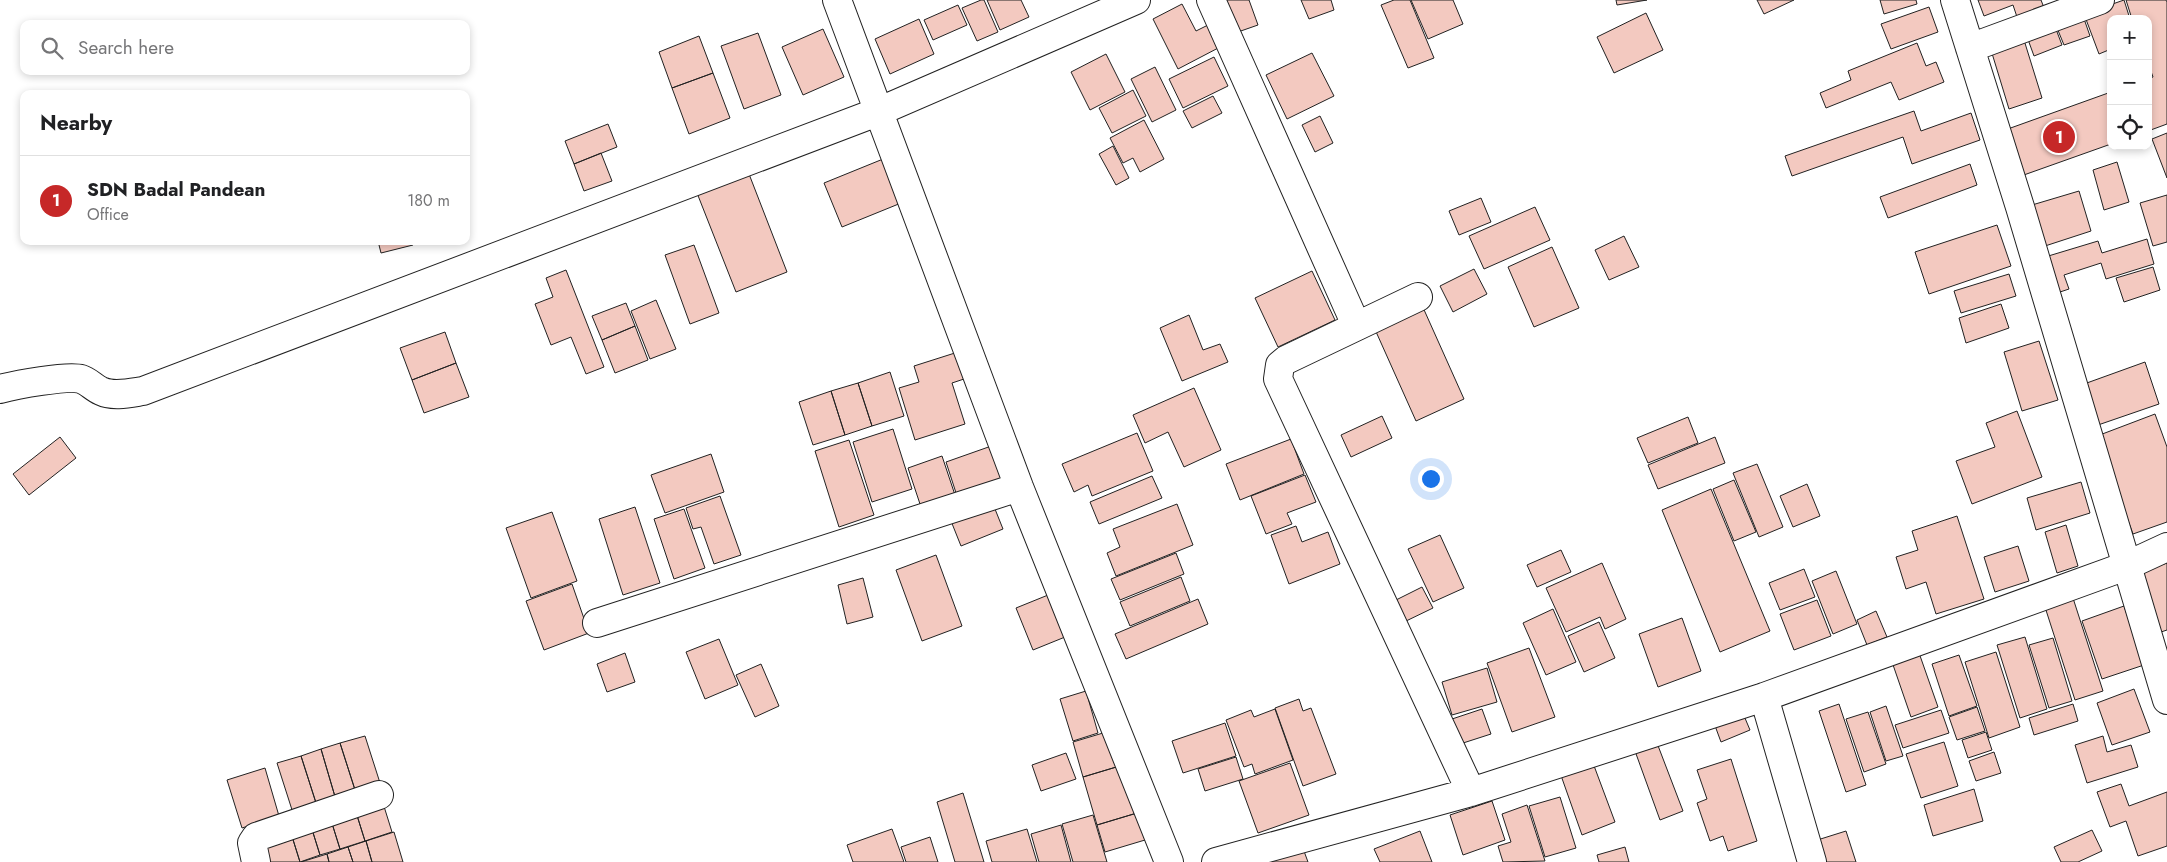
<!DOCTYPE html>
<html lang="en">
<head>
<meta charset="utf-8">
<style>
	:root { --surface:#fff; --page:#f2f2f2; --text:#202124; --muted:#757577; --line:#e0e0e0; --accent:#c62828 }
	body { margin:0; font-family:Jost,sans-serif; background:var(--page); color:var(--text) }
	.controls { position:absolute; right:15px; top:15px; display:grid; overflow:hidden; border-radius:10px; box-shadow:0 2px 8px #0003 }
	.controls button { width:45px; height:45px; display:grid; place-items:center; padding:0; border:0; border-bottom:1px solid var(--line); background:var(--surface); color:var(--text); font:25px sans-serif }
	.you { position:absolute; left:1430px; top:478px; width:18px; height:18px; margin:-12px; border:4px solid #fff; border-radius:50%; background:#1a73e8; box-shadow:0 0 0 8px #1a73e833 }
	.badge { display:grid; place-items:center; width:32px; height:32px; border-radius:50%; background:var(--accent); color:#fff; font-size:16px; font-weight:700 }
	.pin { position:absolute; translate:-50% -50%; border:2px solid #fff; box-shadow:0 1px 5px #0006 }
	.list { margin:0; padding:0; list-style:none }
	h2 { display:flex; justify-content:space-between; align-items:center; height:65px; margin:0; padding:0 20px; font-size:21px }
	h2 small { font-size:16px; font-weight:400; color:var(--muted) }
	.list li { display:grid; grid-template-columns:32px 1fr auto; gap:15px; align-items:center; box-sizing:border-box; height:90px; padding:0 20px; border-top:1px solid var(--line) }
	.list b { display:block; font-size:19px; white-space:nowrap }
	.list p { margin:0; font-size:16px; white-space:nowrap; color:var(--muted) }
	.list em { font-size:16px; font-style:normal; color:var(--muted) }
	.icon { flex:none; width:28px; height:28px; fill:none; stroke:currentColor; stroke-width:2; stroke-linecap:round; stroke-linejoin:round }
	.map { position:relative; flex:none; width:2167px; height:862px; overflow:hidden }
	.search { position:absolute; background:var(--surface); box-shadow:0 2px 8px #0003; left:20px; top:20px; width:450px; height:55px; display:flex; align-items:center; gap:12px; box-sizing:border-box; padding:0 18px; border-radius:10px; color:var(--muted); font-size:19px }
	.panel { position:absolute; background:var(--surface); box-shadow:0 2px 8px #0003; left:20px; top:90px; width:450px; height:155px; border-radius:10px }
	.map>svg:first-child { display:block }
	.building { fill:#f3c9c0; stroke:#222 }
	.lines { fill:none; stroke-linecap:round; stroke-linejoin:round }
	.minor-casing { stroke:#222; stroke-width:30 }
	.minor { stroke:#fff; stroke-width:28 }
</style>
</head>
<body>
<div class="map">
<svg width="2167" height="862" viewBox="0 0 2167 862">
	<rect width="100%" height="100%" fill="#fff"/>
	<path class="building" d="M981,0H984L998,32L977,41L962,8Z
		M987,0H1021L1029,17L1000,30Z
		M1223,0H1249L1258,25L1235,33Z
		M1301,0H1331L1334,10L1309,19Z
		M1394,0H1410L1434,58L1408,68L1381,5Z
		M1411,0H1453L1463,24L1428,39Z
		M1616,0H1647L1617,5Z
		M1757,0H1794L1764,14Z
		M1880,0H1916L1917,4L1884,14Z
		M1978,0H2041L2046,13L2019,23L2013,5L1984,16Z
		M2124,0L2130,19H2111V49L2099,54L2084,14Z
		M2126,0H2166L2167,2V124L2148,131V79L2153,77L2148,63V19H2132Z
		M1182,4L1196,31L1210,24L1222,46L1178,69L1153,19Z
		M958,5L967,25L933,40L924,20Z
		M1929,7L1938,32L1891,49L1881,24Z
		M1646,13L1663,50L1614,73L1597,37Z
		M2082,13L2090,36L2064,45L2055,23Z
		M919,19L934,54L890,74L875,39Z
		M2054,24L2062,45L2034,56L2026,34Z
		M823,29L844,77L803,95L782,47Z
		M758,33L781,95L744,109L721,46Z
		M699,36L713,73L672,88L659,52Z
		M2024,40L2042,98L2009,109L1991,50Z
		M1917,43L1926,66L1936,62L1944,82L1899,100L1891,82L1826,108L1820,93L1851,80L1848,71Z
		M1312,53L1334,96L1287,119L1266,75Z
		M1106,54L1125,92L1090,110L1071,72Z
		M1214,57L1228,86L1183,108L1169,79Z
		M1155,67L1176,110L1152,122L1131,79Z
		M713,73L730,118L689,134L672,88Z
		M1133,90L1146,116L1112,133L1099,108Z
		M2111,92V144L2021,176L2005,130Z
		M1213,96L1222,113L1192,128L1183,111Z
		M1914,111L1921,131L1971,113L1980,140L1912,164L1903,137L1792,176L1785,156Z
		M1320,116L1333,143L1315,152L1302,125Z
		M1144,120L1164,159L1140,172L1133,158L1123,163L1110,138Z
		M608,124L617,147L574,164L565,141Z
		M2167,133V178L2152,139Z
		M1113,146L1129,178L1116,185L1099,154Z
		M601,153L612,181L584,191L574,164Z
		M888,157L906,201L842,227L824,183Z
		M2117,162L2129,202L2104,210L2093,170Z
		M1970,164L1977,185L1888,218L1880,197Z
		M749,174L787,272L736,292L697,193Z
		M2079,191L2091,231L2045,246L2032,205Z
		M2167,195V242L2153,246L2140,203Z
		M1481,198L1491,222L1459,235L1449,211Z
		M1535,207L1550,240L1484,269L1469,236Z
		M1997,225L2011,266L1929,294L1915,252Z
		M1624,236L1639,267L1609,280L1595,250Z
		M2147,239L2154,264L2106,279L2101,263L2064,275L2069,289L2057,293L2045,257L2098,241L2102,253Z
		M378,241H412L413,245L381,253Z
		M694,245L719,313L690,324L665,255Z
		M1552,247L1579,308L1534,327L1508,267Z
		M2153,267L2160,290L2124,302L2116,278Z
		M1474,269L1487,294L1453,312L1440,286Z
		M566,270L604,367L586,374L571,337L551,345L535,304L553,297L546,278Z
		M1312,271L1335,320L1278,347L1255,298Z
		M2009,274L2016,296L1961,313L1954,291Z
		M656,300L676,349L650,359L631,311Z
		M626,303L635,326L602,340L592,316Z
		M1421,303L1464,399L1416,421L1373,325Z
		M2001,304L2009,328L1966,343L1959,318Z
		M1189,315L1203,350L1220,344L1228,362L1182,381L1160,328Z
		M635,326L648,360L615,373L602,340Z
		M445,332L456,363L412,380L400,348Z
		M2039,341L2058,400L2022,411L2004,352Z
		M958,352L967,378L952,383L965,424L915,440L899,388L919,382L914,366Z
		M2145,362L2159,404L2098,425L2084,384Z
		M456,363L469,397L424,413L412,380Z
		M890,372L904,416L872,426L858,383Z
		M858,383L872,426L845,435L831,391Z
		M1194,388L1221,450L1184,467L1168,432L1145,443L1133,415Z
		M831,391L845,435L813,445L799,402Z
		M2017,411L2042,477L1972,504L1956,461L1995,447L1986,423Z
		M2155,414L2167,447V522L2133,534L2097,436Z
		M1382,416L1392,438L1351,457L1341,435Z
		M1688,417L1698,443L1648,463L1637,438Z
		M893,429L912,489L872,502L853,442Z
		M1137,433L1153,471L1092,496L1088,485L1074,492L1062,464Z
		M60,437L76,458L29,495L13,474Z
		M1715,437L1725,463L1658,489L1648,465Z
		M1291,439L1304,474L1240,500L1226,464Z
		M849,440L874,515L839,527L815,451Z
		M997,444L1009,482L958,499L946,462Z
		M711,454L724,492L665,513L651,475Z
		M942,456L957,501L923,513L908,468Z
		M1757,464L1783,527L1759,537L1733,473Z
		M1305,475L1316,502L1287,513L1292,524L1266,534L1251,496Z
		M1152,476L1162,498L1099,524L1090,502Z
		M1734,480L1756,532L1734,541L1713,489Z
		M2081,482L2090,513L2036,530L2027,498Z
		M1807,484L1820,516L1793,527L1780,496Z
		M1711,489L1770,631L1720,652L1662,510Z
		M720,496L741,555L714,564L701,527L693,529L686,508Z
		M991,499L1003,529L961,546L949,516Z
		M1177,504L1193,545L1116,576L1107,553L1120,547L1113,529Z
		M635,507L660,583L623,595L599,519Z
		M684,509L705,568L674,579L654,519Z
		M552,512L577,581L531,598L506,528Z
		M1957,516L1984,599L1936,614L1926,582L1906,589L1896,557L1918,550L1912,531Z
		M2066,525L2078,566L2057,573L2045,532Z
		M1296,526L1302,542L1328,532L1340,564L1289,584L1271,535Z
		M1440,535L1464,588L1433,602L1408,549Z
		M2018,546L2029,581L1995,592L1984,557Z
		M1561,550L1571,572L1537,587L1527,565Z
		M1176,553L1184,574L1120,600L1111,579Z
		M936,555L962,626L922,641L896,570Z
		M1602,563L1626,619L1605,629L1600,617L1566,632L1546,588Z
		M2167,563V630L2155,634L2136,573Z
		M1804,569L1815,597L1780,610L1769,583Z
		M1836,571L1857,624L1833,634L1812,581Z
		M1181,577L1190,601L1130,626L1120,602Z
		M863,578L873,617L847,624L838,585Z
		M572,584L589,633L544,650L526,601Z
		M1422,587L1433,608L1404,622L1394,601Z
		M1053,593L1070,635L1033,650L1016,608Z
		M2072,595L2103,691L2075,700L2044,604Z
		M1198,599L1208,624L1126,659L1115,634Z
		M1817,600L1831,636L1794,650L1780,614Z
		M2124,606L2144,665L2102,679L2082,621Z
		M1553,609L1576,662L1546,675L1523,623Z
		M1876,611L1887,637L1867,645L1857,620Z
		M1682,618L1701,671L1658,687L1639,634Z
		M1599,622L1615,658L1584,672L1568,636Z
		M2025,637L2047,709L2020,718L1997,645Z
		M2053,638L2072,701L2049,708L2029,645Z
		M719,639L738,685L705,699L686,652Z
		M1529,648L1555,717L1512,732L1487,663Z
		M1918,650L1938,707L1911,717L1891,659Z
		M1996,652L2020,727L1989,738L1965,662Z
		M625,653L635,682L607,692L597,664Z
		M1959,655L1977,706L1949,716L1932,664Z
		M761,664L779,706L755,717L736,675Z
		M1487,668L1497,702L1452,715L1442,682Z
		M2134,689L2150,732L2112,745L2097,703Z
		M1086,691L1098,733L1073,741L1060,699Z
		M1299,699L1303,711L1311,708L1336,774L1303,786L1275,708Z
		M1839,704L1866,785L1846,792L1819,711Z
		M2073,704L2078,721L2034,735L2029,718Z
		M1886,706L1903,756L1886,761L1870,712Z
		M1977,707L1985,731L1957,740L1949,717Z
		M1275,709L1293,760L1255,774L1252,764L1244,767L1226,720L1251,710L1254,717Z
		M1482,709L1491,734L1460,744L1452,719Z
		M1941,710L1949,733L1903,748L1895,725Z
		M1742,711L1750,730L1721,742L1714,723Z
		M1868,712L1886,764L1864,772L1846,719Z
		M1225,723L1236,756L1183,773L1172,741Z
		M1113,730L1123,765L1083,777L1073,742Z
		M1986,732L1992,750L1968,758L1962,740Z
		M365,736L381,786L356,793L340,743Z
		M2103,736L2107,752L2131,745L2138,767L2087,783L2075,745Z
		M1944,742L1958,786L1921,798L1906,754Z
		M340,743L356,793L336,800L321,749Z
		M1657,743L1683,811L1660,820L1635,751Z
		M321,749L336,800L317,806L301,756Z
		M1994,752L2001,773L1976,781L1969,761Z
		M1066,753L1076,779L1041,791L1032,765Z
		M1590,755L1615,822L1582,835L1558,767Z
		M301,756L317,806L293,813L277,763Z
		M1236,757L1243,779L1205,791L1198,769Z
		M1731,759L1757,841L1728,851L1723,836L1710,841L1697,803L1707,799L1697,770Z
		M1290,763L1309,815L1258,833L1239,781Z
		M1123,765L1137,813L1097,825L1083,777Z
		M265,768L279,816L242,828L227,780Z
		M2121,784L2129,806L2167,792V846L2138,856L2126,821L2110,827L2097,792Z
		M1974,789L1983,821L1933,836L1924,805Z
		M963,793L984,862H955L937,802Z
		M1560,797L1576,848L1545,857L1529,806Z
		M382,800L392,832L365,841L355,809Z
		M1492,801L1505,840L1463,855L1450,815Z
		M1527,805L1545,861L1503,862L1498,846L1511,842L1502,814Z
		M355,809L365,841L340,849L330,817Z
		M1137,813L1145,840L1105,852L1097,825Z
		M1093,815L1107,862H1073L1062,824Z
		M330,817L340,849L320,855L310,823Z
		M310,823L320,855L300,862L290,830Z
		M1061,825L1071,862H1039L1031,834Z
		M892,829L904,862H853L847,845Z
		M1027,829L1037,862H992L986,841Z
		M290,830L300,862H270L262,839Z
		M2092,830L2102,851L2078,862H2061L2054,847Z
		M1420,831L1432,862H1380L1374,849Z
		M1846,831L1856,862H1817L1811,842Z
		M394,832L403,862H372L366,841Z
		M930,837L938,862H906L901,847Z
		M366,841L372,862H353L348,847Z
		M1301,843L1308,862H1247Z
		M348,847L353,862H329L327,854Z
		M1625,847L1629,862H1599L1597,855Z
		M327,854L329,862H301Z"/>
	<g class="lines">
		<g class="minor-casing">
			<path id="minor" d="M837,0L1019,487L1169,862
				M1211,0L1356,325
				M1955,0L2020,207L2167,700
				M1970,48L2100,0
				M1418,297L1286,360L1280,365L1278,379L1471,792
				M0,389C15,385 68,375 81,379C88,381 94,388 101,391C113,397 130,393 143,391L880,111L1136,0
				M597,623L1019,487
				M1764,697L1812,862
				M256,862L252,843L256,837L379,795
				M1216,862L1471,792L1764,697L2126,566L2167,547"/>
		</g>
		<use href="#minor" class="minor"/>
	</g>
</svg>
<div class="controls">
<button>+</button>
<button>−</button>
<button><svg class="icon" aria-label="locate" viewBox="0 0 24 24"><circle cx="12" cy="12" r="6"/><path d="M12 2v4M12 18v4M2 12h4M18 12h4"/></svg></button>
</div>
<div class="you"></div>
<div class="pin badge" style="left:2059px;top:137px">1</div>
<div class="search"><svg class="icon" aria-label="search" viewBox="0 0 24 24"><circle cx="10" cy="10" r="6"/><path d="M15 15l6 6"/></svg>Search here</div>
<section class="panel">
<h2>Nearby<small></small></h2>
<ul class="list">
<li><span class="badge">1</span><div><b>SDN Badal Pandean</b><p>Office</p></div><em>180 m</em></li>
</ul>
</section>
</div>
</body>
</html>
